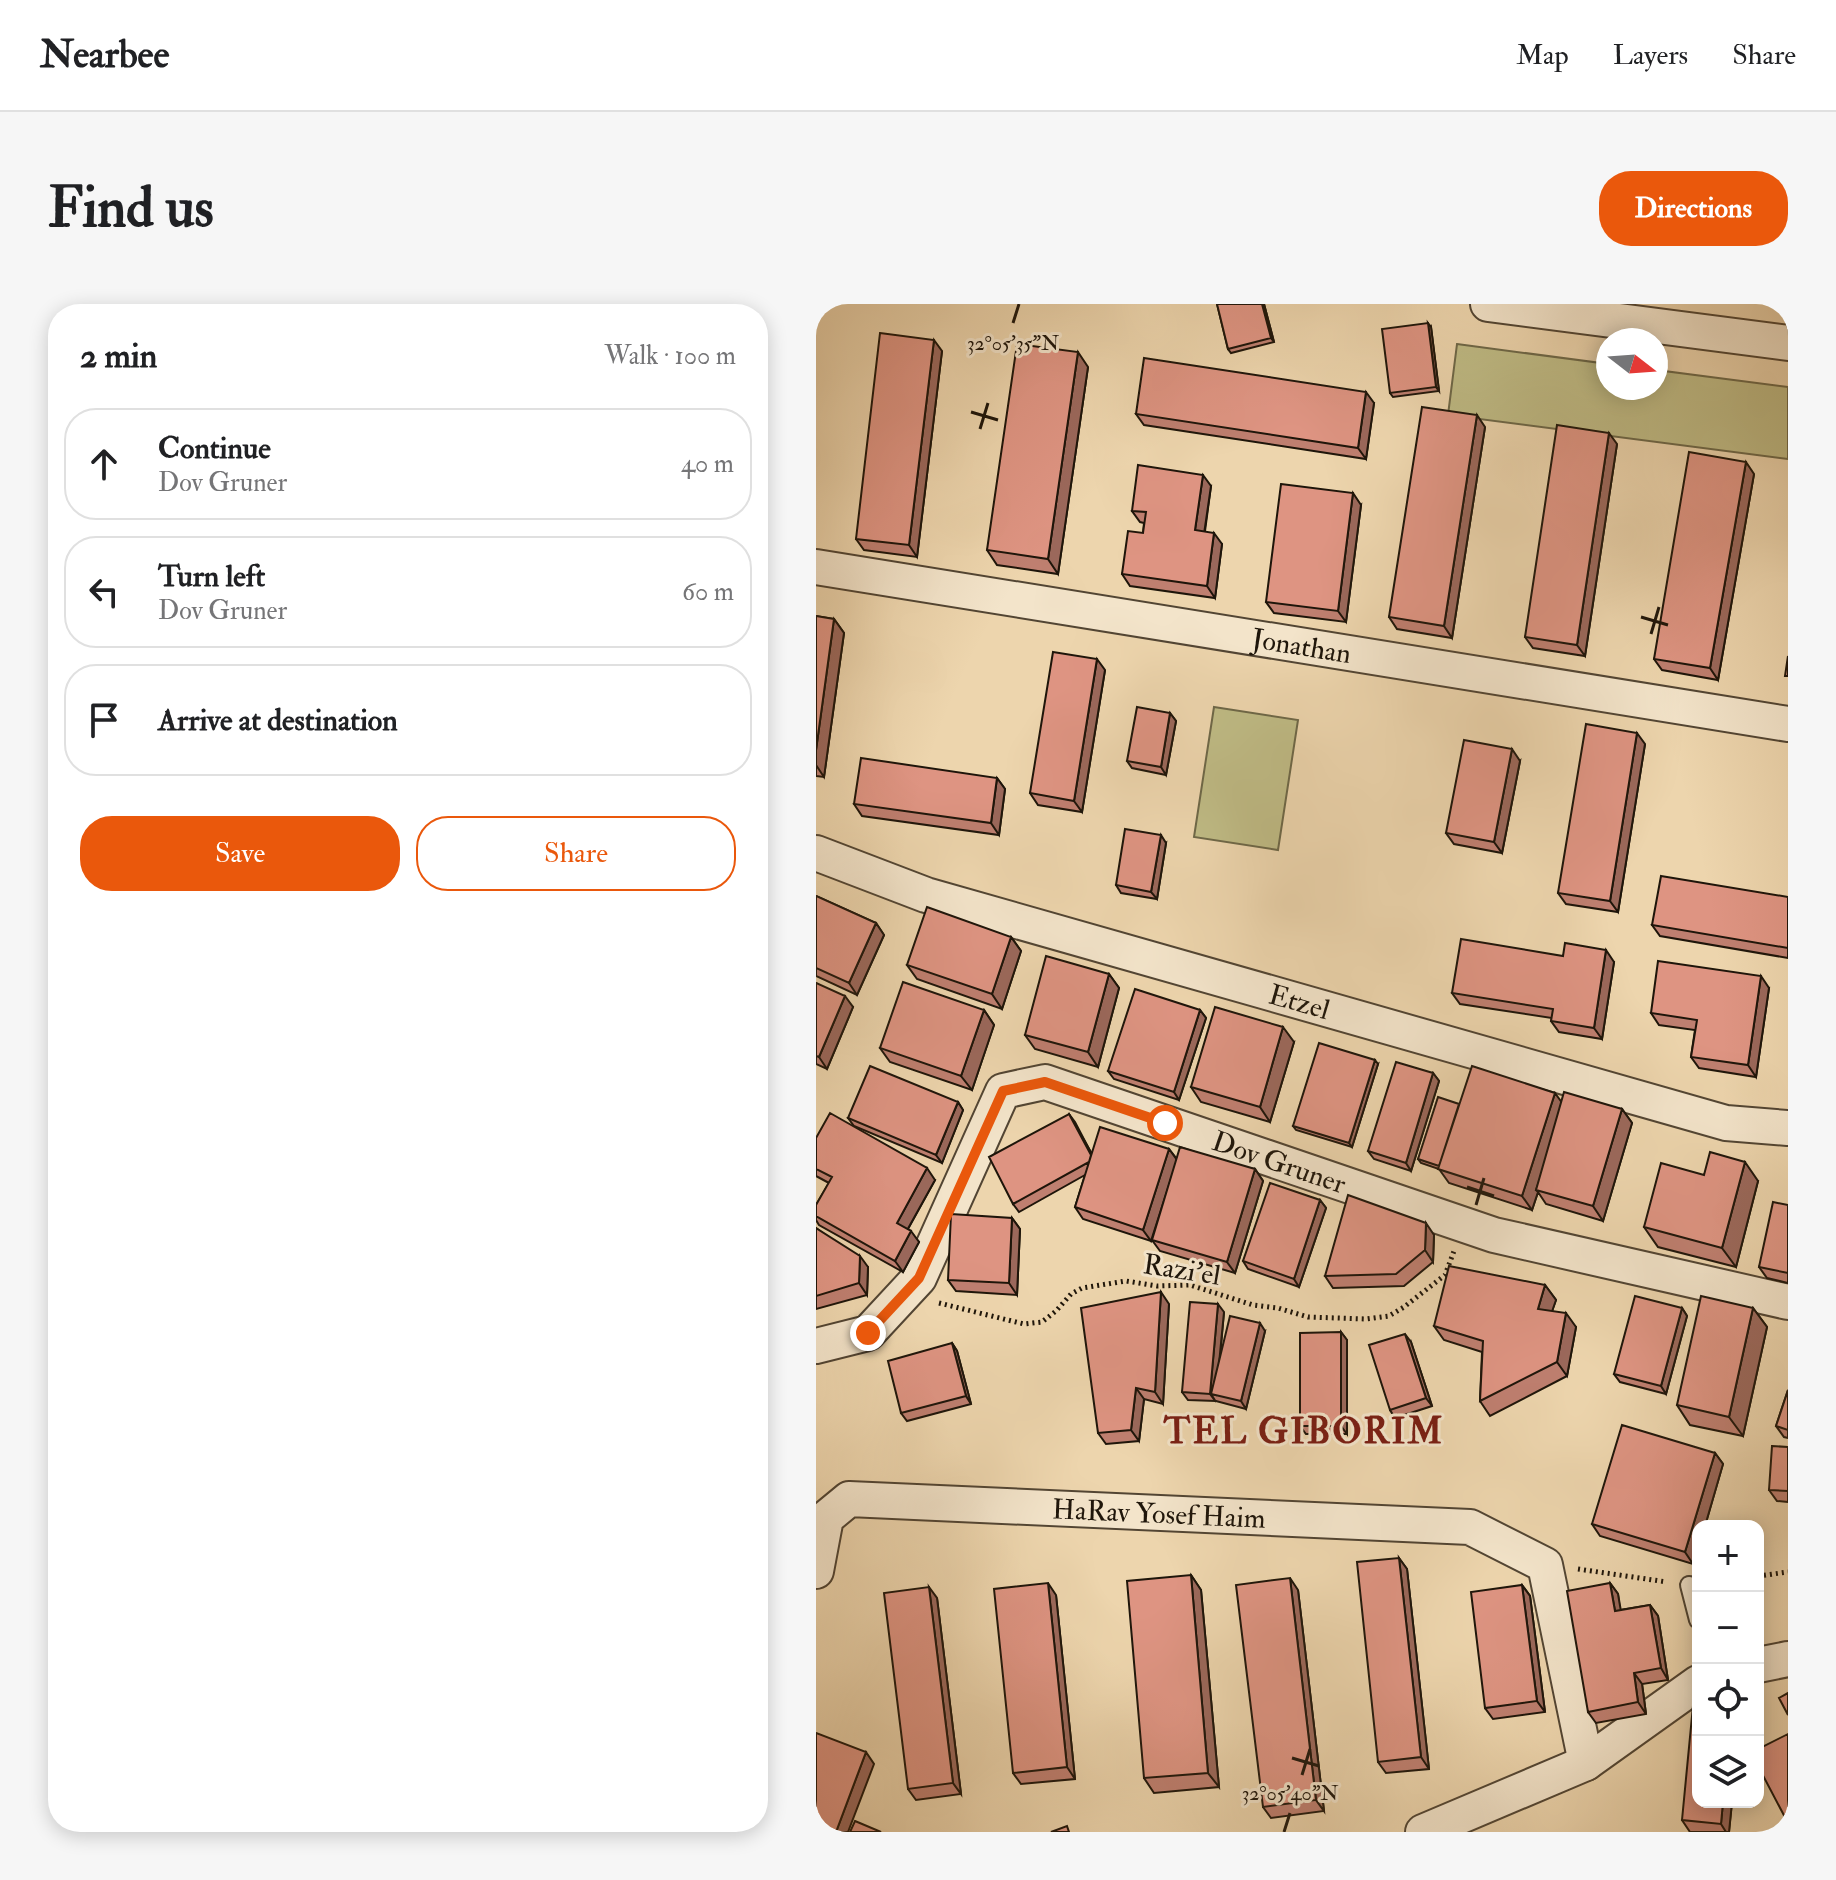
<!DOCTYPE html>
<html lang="en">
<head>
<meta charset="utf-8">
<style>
	:root { --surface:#fff; --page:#f6f6f6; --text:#202124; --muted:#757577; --line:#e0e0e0; --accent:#ea580c }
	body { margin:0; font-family:"IM FELL Double Pica",serif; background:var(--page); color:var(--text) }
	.controls { position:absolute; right:24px; bottom:24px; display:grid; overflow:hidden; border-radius:16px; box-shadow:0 4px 20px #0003 }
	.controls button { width:72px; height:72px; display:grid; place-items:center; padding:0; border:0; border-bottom:2px solid var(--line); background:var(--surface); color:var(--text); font:40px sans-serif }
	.compass { position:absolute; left:780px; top:24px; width:72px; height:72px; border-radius:50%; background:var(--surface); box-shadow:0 4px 20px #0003; rotate:107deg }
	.stop { position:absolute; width:24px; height:24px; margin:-18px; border:6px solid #ea580c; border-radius:50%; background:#fff }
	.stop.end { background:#ea580c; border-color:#fff; box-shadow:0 2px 8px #0008 }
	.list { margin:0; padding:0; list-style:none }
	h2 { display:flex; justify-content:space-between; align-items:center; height:104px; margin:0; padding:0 32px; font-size:34px }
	h2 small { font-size:26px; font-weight:400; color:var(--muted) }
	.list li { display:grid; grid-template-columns:52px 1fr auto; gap:24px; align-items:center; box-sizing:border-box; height:112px; margin:0 16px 16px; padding:0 16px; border:2px solid var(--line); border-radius:32px }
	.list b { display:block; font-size:30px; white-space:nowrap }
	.list p { margin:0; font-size:26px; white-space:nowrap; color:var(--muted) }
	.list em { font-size:26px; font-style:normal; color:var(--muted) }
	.actions { display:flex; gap:16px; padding:24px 32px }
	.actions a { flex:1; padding:18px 0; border:2px solid var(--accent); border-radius:32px; text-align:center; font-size:28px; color:var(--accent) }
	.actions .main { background:var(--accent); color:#fff }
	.icon { flex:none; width:44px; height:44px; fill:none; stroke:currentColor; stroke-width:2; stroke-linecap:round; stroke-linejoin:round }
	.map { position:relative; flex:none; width:972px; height:1528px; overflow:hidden; border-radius:32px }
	header { display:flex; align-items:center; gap:48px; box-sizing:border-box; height:112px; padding:0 40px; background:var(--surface); border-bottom:2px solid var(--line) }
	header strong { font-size:38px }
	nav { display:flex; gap:44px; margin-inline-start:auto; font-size:28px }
	.intro { display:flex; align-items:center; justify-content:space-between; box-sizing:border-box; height:192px; padding:0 48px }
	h1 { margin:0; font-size:56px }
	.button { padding:20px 36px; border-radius:32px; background:var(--accent); color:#fff; font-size:28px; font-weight:700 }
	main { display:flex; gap:48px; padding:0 48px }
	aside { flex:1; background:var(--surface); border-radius:32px; box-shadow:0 4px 20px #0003 }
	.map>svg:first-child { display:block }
	.green { fill:#bfbb85; stroke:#6e6848; stroke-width:2 }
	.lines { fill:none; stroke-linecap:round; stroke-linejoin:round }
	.lane-casing { stroke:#524533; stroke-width:20 }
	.street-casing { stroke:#524533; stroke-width:38 }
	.path { stroke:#1e150a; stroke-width:5; stroke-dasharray:2 4; stroke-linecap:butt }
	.lane { stroke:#f3e4ca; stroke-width:16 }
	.street { stroke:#f3e4ca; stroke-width:34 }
	.wall { fill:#bf7f70; stroke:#1e150a; stroke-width:2 }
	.shaded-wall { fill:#9b685b; stroke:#1e150a; stroke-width:2 }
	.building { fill:#de9482; stroke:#1e150a; stroke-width:2 }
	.route { stroke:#ea580c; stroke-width:10 }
	.ticks { fill:none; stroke:#1e150a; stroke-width:3 }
	.labels { text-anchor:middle; stroke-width:6; stroke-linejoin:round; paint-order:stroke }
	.street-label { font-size:28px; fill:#1e150a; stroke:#f3e4ca }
	.district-label { font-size:36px; font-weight:bold; letter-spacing:2px; fill:#7a1f14; stroke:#f3e4ca }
	.ticks-label { font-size:20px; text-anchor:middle; fill:#1e150a; stroke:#f3e4ca; stroke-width:6; stroke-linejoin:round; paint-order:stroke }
</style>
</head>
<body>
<header>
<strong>Nearbee</strong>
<nav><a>Map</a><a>Layers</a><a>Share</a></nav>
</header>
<div class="intro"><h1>Find us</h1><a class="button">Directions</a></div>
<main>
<aside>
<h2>2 min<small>Walk · 100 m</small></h2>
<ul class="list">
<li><svg class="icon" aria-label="ahead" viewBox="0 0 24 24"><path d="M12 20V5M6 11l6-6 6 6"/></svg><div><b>Continue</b><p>Dov Gruner</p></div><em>40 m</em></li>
<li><svg class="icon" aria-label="left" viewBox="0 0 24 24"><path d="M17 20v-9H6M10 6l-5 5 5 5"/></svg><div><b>Turn left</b><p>Dov Gruner</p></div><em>60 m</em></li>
<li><svg class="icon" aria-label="arrive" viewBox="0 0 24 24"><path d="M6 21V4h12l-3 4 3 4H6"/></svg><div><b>Arrive at destination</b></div></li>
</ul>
<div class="actions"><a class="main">Save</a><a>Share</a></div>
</aside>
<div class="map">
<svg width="972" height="1528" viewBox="0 0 972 1528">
	<rect width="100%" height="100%" fill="#edd5ad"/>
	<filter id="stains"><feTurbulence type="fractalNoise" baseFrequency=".0025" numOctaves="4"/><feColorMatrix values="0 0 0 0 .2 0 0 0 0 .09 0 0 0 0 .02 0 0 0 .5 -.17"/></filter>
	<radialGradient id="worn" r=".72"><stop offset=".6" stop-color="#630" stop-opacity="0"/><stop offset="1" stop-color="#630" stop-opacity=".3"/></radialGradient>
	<path class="green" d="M641,40L792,60V84H840V66L972,83V155L632,111Z
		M398,403L482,416L462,546L378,533Z"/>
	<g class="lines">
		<g class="lane-casing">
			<path id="lane" d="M873,1281L882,1316"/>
		</g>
		<g class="street-casing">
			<g id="street">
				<path d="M672,0L972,39"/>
				<path id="s1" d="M0,263L972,420"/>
				<path id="s2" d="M0,549L110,591L910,819L972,824"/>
				<path id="s3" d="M0,1042L52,1029L103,974L187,787L229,778L678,931L972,998"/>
				<path id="s4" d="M0,1267L10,1214L33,1195L654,1223L729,1261L770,1459"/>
				<path d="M942,1361L972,1355"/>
				<path d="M607,1528L770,1459L882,1379"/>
			</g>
		</g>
		<path class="path" d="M123,999L208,1020L226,1018L240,1007L255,990L266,984L310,977L341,982L374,981L437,1001L462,1004L492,1013L550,1015L573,1012L588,1003L629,971L638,947
			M762,1265L851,1278
			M942,1272L972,1268"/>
		<use href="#lane" class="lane"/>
		<use href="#street" class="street"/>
	</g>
	<path class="wall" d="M401,0H448L458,38L415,49L412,45Z
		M615,23L623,87L577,93L574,89Z
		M126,47L101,253L48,246L40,235Z
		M272,63L242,270L181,261L171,246Z
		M558,99L550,155L328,121L320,110Z
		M669,123L636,334L581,325L573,313Z
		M801,140L769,352L717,344L709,333Z
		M938,170L902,376L846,366L838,355Z
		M395,182L389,227L406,240L399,294L314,282L306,270L327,229L328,219L324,218L316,207Z
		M545,201L530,318L458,309L450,298Z
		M0,312L18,315L28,329L8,473L0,472Z
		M289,366L266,508L222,501L214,489Z
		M354,409L360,417L350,471L316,464L311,457Z
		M829,440L802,608L750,600L742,589Z
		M704,457L686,549L638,540L630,529Z
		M181,474L189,485L183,531L46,512L38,500Z
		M350,539L341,595L305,589L300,581Z
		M0,592L60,619L68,631L41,691L0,672Z
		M972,593V654L844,632L836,621Z
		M195,633L205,647L186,705L101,675L91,661Z
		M747,652L798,658L786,735L743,728L735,717L736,714L644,700L636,689Z
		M293,670L303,684L282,763L219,745L209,731Z
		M0,679L37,703L11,765L0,760Z
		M953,684L940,773L883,764L875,753L879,726L843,721L835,709Z
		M168,706L178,721L156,786L74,758L64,744Z
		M384,706L390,714L363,796L298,775L292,767Z
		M478,738L454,818L385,798L375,783Z
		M562,760L536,843L480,826L477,822Z
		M617,769L623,777L595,867L558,855L552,847Z
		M142,798L147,806L126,859L38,822L32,814Z
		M745,798L806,805L816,819L787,917L730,900L722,888L716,906L633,879L623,865L605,859L602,855L643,800Z
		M253,810L276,850L353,845L361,855L439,865L447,877L419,969L344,947L336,936L347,901L335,937L267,915L259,903L269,871L203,908L197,900Z
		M0,834L119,876L92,925L103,938L87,968L3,921L0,916V901L13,879L0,872Z
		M888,871L942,877L920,963L842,943L828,923Z
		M504,896L510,904L483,983L432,965L427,957Z
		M972,901V979L951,974L943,963Z
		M196,914L204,925L201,991L140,987L132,976Z
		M0,924L52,963L51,991L0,1005Z
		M618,931L617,958L588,982L517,984L509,972Z
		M729,981L740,996L736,1007L760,1023L751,1072L674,1112L664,1097L666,1048L628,1036L618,1022Z
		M353,1000L347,1100L328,1095L323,1137L290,1140L282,1129Z
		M866,1004L871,1012L850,1090L804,1078L798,1070Z
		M937,1004L951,1023L927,1132L874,1121L861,1101Z
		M408,1008L404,1054L449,1027L430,1105L400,1097L372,1096L366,1088Z
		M525,1028L531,1036V1130H490L484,1122Z
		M595,1038L616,1102L579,1114L574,1106Z
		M136,1039L141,1047L155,1100L91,1117L85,1109Z
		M972,1086V1134L968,1133L960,1122Z
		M972,1143V1198L961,1197L953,1186Z
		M899,1149L907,1160L889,1222H882L877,1260L784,1232L776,1220Z
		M583,1254L591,1265L613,1465L570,1469L562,1458Z
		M375,1271L385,1286L403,1483L338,1489L328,1474Z
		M794,1279L802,1290L804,1306L834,1301L842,1312L852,1376L826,1380L830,1410L780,1419L772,1408Z
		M706,1281L714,1292L729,1408L677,1415L669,1404Z
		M482,1286L508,1507L455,1514L447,1503Z
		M240,1291L259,1475L205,1480L197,1469Z
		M121,1294L145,1490L100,1496L92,1485Z
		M882,1498H916L913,1528H874L866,1516Z"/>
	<path class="shaded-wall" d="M446,0H448L458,38L455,34Z
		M612,19L615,23L623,87L620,83Z
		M118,36L126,47L101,253L93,241Z
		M262,48L272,63L242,270L232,255Z
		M550,88L558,99L550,155L542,144Z
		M661,111L669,123L636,334L628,322Z
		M793,129L801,140L769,352L761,341Z
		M930,158L938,170L902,376L894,364Z
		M387,171L395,182L387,237L379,226Z
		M537,189L545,201L530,318L522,307Z
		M398,229L406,240L399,294L391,282Z
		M18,315L28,329L8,473L0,461V446Z
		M281,355L289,366L266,508L258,497Z
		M354,409L360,417L350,471L345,463Z
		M821,429L829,440L802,608L794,597Z
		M696,445L704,457L686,549L678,538Z
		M181,474L189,485L183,531L175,519Z
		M345,531L350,539L341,595L335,588Z
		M60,619L68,631L41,691L33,679Z
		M195,633L205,647L186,705L176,690Z
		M790,646L798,658L786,735L778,724Z
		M293,670L303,684L282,763L272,748Z
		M945,672L953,684L940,773L932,761Z
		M29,692L37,703L11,765L3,753Z
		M168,706L178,721L156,786L145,772Z
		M384,706L390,714L363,796L358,788Z
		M467,723L478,738L454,818L444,803Z
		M559,756L562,760L536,843L533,839Z
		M617,769L623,777L595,867L590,859Z
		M739,789L749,803L720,886L722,888L716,906L706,892Z
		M142,798L147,806L126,859L120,851Z
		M806,805L816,819L787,917L777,902Z
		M253,810L259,818L283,864L277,856Z
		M353,845L361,856L335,937L327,926Z
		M929,858L942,877L920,963L906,944Z
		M111,864L119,876L89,930L81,919Z
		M439,865L447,877L419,969L411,958Z
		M504,896L510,904L483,983L478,975Z
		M196,914L204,925L201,991L193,979Z
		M610,919L618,931L617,958L609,946Z
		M95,927L103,938L87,968L79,957Z
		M44,952L52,963L51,991L43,979Z
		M729,981L740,996L732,1019L722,1005Z
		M345,988L353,1000L347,1100L339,1088Z
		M402,1000L408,1008L400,1091L395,1090L400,1098L394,1090Z
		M866,1004L871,1012L850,1090L845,1082Z
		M937,1004L951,1023L927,1132L913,1113Z
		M750,1009L760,1023L751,1072L741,1058Z
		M444,1019L449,1027L430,1105L425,1097Z
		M525,1028L531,1036V1130L525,1122Z
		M589,1030L595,1038L616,1102L610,1094Z
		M136,1039L141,1047L155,1100L150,1092Z
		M320,1084L328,1095L323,1137L315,1126Z
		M899,1149L907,1160L889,1222H882V1244L877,1260L869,1248Z
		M583,1254L591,1265L613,1465L605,1453Z
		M375,1271L385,1286L403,1483L392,1469Z
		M474,1274L482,1286L508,1507L500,1496Z
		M232,1279L240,1291L259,1475L251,1463Z
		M794,1279L802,1290L807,1319L799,1307Z
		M706,1281L714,1292L729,1408L721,1397Z
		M113,1283L121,1294L145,1490L137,1479Z
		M834,1301L842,1312L852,1376L845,1364Z
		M818,1369L826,1380L830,1410L822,1398Z
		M50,1448L58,1460L32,1528H20Z
		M907,1498H916L913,1528H910L905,1520Z"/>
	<path class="building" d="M401,0H446L455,34L412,45Z
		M612,19L620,83L574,89L566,25Z
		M64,29L118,36L93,241L40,235Z
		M201,40L262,48L232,255L171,246Z
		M328,54L550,88L542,144L320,110Z
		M606,103L661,111L628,322L573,313Z
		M741,121L793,129L761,341L709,333Z
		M873,148L930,158L894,364L838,355Z
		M322,161L387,171L379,226L398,229L391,282L306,270L312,227L327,229L330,208L316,207Z
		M465,180L537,189L522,307L450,298Z
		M0,312L18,315L0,446Z
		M237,348L281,355L258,497L214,489Z
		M972,352V372H969Z
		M321,403L354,409L345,463L311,457Z
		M770,420L821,429L794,597L742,589Z
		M648,436L696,445L678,538L630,529Z
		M45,454L181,474L175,519L38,500Z
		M309,525L345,531L335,588L300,581Z
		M845,572L972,593V644L836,621Z
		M0,592L60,619L33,679L0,664Z
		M111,603L195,633L176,690L91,661Z
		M645,635L747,652L749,639L790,646L778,724L735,717L737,705L636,689Z
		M230,652L293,670L272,748L209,731Z
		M842,657L945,672L932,761L875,753L881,716L835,709Z
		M87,678L168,706L145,772L64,744Z
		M0,679L29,692L3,753L0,752Z
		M319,685L384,706L358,788L292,767Z
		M399,703L467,723L444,803L375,783Z
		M503,739L559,756L533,839L477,822Z
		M580,758L617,769L590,859L552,847Z
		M54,762L142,798L120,851L32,814Z
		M656,762L739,789L706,892L622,865Z
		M748,788L806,805L777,902L720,886Z
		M622,793L643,800L623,862L602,855Z
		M14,809L111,864L81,919L95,927L79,957L0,912V901L16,873L0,865V834Z
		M253,810L275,851L273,858L197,900L173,853Z
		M284,823L353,845L327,926L259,903Z
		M364,843L439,865L411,958L336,936Z
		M894,848L929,858L906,944L828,923L845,859L888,871Z
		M454,879L504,896L478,975L427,957Z
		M532,891L610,919L609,946L580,970L509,972Z
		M957,898L972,901V969L943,963Z
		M135,910L196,914L193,979L132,976Z
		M0,924L44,952L43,979L0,992Z
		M633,962L729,981L722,1005L750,1009L741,1058L664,1097L667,1037L618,1022Z
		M345,988L339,1088L320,1084L315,1126L282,1129L265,1004Z
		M819,992L866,1004L845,1082L798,1070Z
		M885,992L937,1004L913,1113L861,1101Z
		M374,998L402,1000L394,1090L366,1088Z
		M414,1012L444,1019L425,1097L395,1090Z
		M525,1028V1122H484V1029Z
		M589,1030L610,1094L574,1106L553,1041Z
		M136,1039L150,1092L85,1109L72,1057Z
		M972,1086V1126L960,1122Z
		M806,1121L899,1149L869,1248L776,1220Z
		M956,1142L972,1143V1187L953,1186Z
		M583,1254L605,1453L562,1458L541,1258Z
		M375,1271L392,1469L328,1474L311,1277Z
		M474,1274L500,1496L447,1503L420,1281Z
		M232,1279L251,1463L197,1469L178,1285Z
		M794,1279L799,1307L834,1301L845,1364L818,1369L822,1398L772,1408L751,1287Z
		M706,1281L721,1397L669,1404L655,1288Z
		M113,1283L137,1479L92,1485L68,1289Z
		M972,1389V1411L963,1394Z
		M877,1402H882V1498H907L905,1520L866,1516Z
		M0,1429L50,1448L20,1528H0Z
		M972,1430V1519L942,1462V1445Z
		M39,1517L65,1528H34Z
		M251,1522L253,1528H235Z"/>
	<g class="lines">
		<path class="route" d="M52,1029L103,974L187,787L229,778L349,819"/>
	</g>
	<path class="ticks" d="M197,19L203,0M155,108L182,116M164,125L172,99M825,313L852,321M835,330L843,303M651,883L678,892M660,901L668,874M476,1454L503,1462M486,1471L494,1445M468,1528L474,1509"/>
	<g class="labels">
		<g class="street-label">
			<text dy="10" stroke="none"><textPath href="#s1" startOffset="492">Jonathan</textPath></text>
			<text dy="10" stroke="none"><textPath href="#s2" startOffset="506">Etzel</textPath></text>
			<text dy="10" stroke="none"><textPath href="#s3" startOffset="624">Dov Gruner</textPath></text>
			<text transform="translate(366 965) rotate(9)" y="10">Razi'el</text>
			<text dy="10" stroke="none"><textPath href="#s4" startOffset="394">HaRav Yosef Haim</textPath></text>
		</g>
		<g class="district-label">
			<text x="488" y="1139">TEL GIBORIM</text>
		</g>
	</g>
	<g class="ticks-label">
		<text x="197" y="46">32°05'35"N</text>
		<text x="474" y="1496">32°05'40"N</text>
	</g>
	<rect width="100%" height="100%" filter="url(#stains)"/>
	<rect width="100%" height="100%" fill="url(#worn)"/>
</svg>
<div class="controls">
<button>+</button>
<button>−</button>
<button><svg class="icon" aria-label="locate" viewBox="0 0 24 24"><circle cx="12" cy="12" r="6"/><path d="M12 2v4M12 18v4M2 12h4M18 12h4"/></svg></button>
<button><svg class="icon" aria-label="layers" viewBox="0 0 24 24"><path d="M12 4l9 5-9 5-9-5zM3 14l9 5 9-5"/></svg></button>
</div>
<svg class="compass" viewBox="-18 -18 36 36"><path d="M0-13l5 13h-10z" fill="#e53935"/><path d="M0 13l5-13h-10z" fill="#757577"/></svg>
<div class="stop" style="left:349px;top:819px"></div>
<div class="stop end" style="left:52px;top:1029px"></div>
</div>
</main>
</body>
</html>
